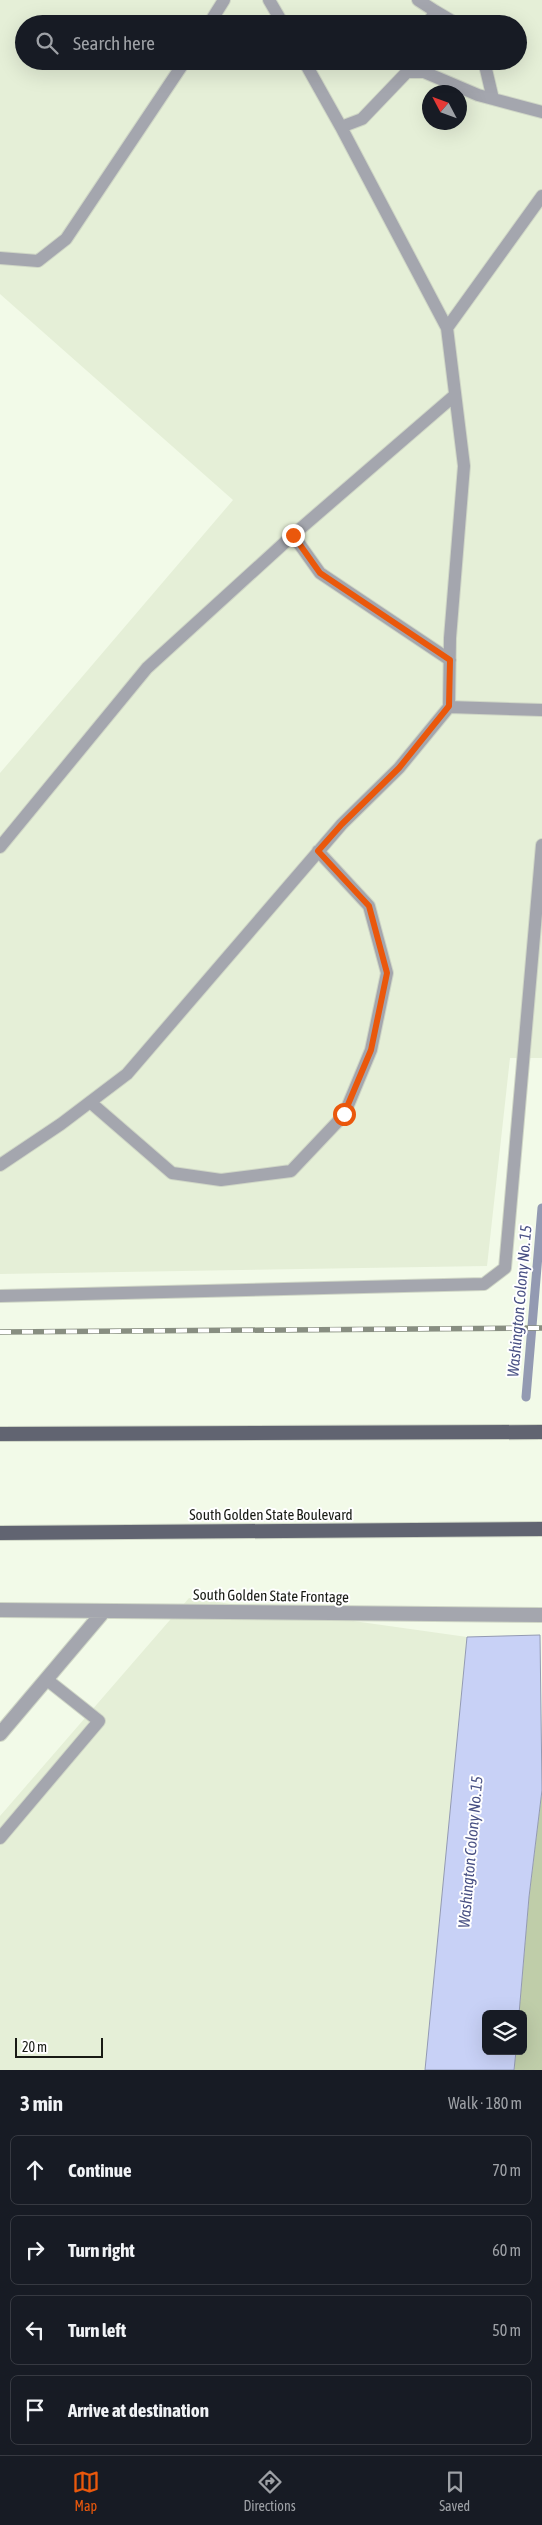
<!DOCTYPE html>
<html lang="en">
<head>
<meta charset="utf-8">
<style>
	:root { --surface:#171b24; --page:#242831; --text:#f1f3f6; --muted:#9ea1a6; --line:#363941; --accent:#ea580c }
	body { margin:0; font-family:"Asap Condensed",sans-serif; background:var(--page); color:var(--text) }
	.controls { position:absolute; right:15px; bottom:15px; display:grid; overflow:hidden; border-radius:8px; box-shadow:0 5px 20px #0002 }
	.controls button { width:45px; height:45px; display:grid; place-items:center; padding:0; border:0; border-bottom:1px solid var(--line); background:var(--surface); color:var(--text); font:25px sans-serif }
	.compass { position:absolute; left:422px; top:85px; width:45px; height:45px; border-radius:50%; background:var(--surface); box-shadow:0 5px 20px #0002; rotate:311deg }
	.scale { position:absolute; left:15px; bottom:12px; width:88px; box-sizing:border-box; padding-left:5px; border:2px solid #181a14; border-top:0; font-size:14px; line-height:18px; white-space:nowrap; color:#181a14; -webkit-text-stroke:4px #fff; paint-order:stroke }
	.stop { position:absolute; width:15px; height:15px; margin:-11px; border:4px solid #ea580c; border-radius:50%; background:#fff }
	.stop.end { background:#ea580c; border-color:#fff; box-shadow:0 1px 5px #0008 }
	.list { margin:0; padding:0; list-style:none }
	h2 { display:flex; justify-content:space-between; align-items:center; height:65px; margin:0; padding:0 20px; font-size:21px }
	h2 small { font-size:16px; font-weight:400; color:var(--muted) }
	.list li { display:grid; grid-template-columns:32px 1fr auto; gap:15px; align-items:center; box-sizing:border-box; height:70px; margin:0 10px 10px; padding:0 10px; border:1px solid var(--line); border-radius:8px }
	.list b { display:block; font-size:19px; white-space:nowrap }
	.list em { font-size:16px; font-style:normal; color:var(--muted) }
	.icon { flex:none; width:28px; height:28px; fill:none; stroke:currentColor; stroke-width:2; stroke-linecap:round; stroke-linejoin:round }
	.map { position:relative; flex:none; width:542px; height:2070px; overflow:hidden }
	.search { position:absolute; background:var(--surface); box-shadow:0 5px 20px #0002; left:15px; right:15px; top:15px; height:55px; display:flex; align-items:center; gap:12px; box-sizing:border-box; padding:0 18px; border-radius:28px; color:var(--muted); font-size:19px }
	.sheet { height:385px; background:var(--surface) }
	nav { display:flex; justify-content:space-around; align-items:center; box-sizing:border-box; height:70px; border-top:1px solid var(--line); background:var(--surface); font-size:14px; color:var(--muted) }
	nav a { display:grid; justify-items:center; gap:2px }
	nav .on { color:var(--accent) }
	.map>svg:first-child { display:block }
	.built { fill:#e5efd7; fill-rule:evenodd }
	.green { fill:#bfcda9 }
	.water { fill:#c8d1f6; stroke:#939ab2 }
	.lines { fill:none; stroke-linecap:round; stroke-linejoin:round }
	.stream { stroke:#939ab2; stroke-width:9 }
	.service-casing { stroke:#cfd6c6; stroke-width:14 }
	.minor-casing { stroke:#cfd6c6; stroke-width:16 }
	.primary-casing { stroke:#cfd6c6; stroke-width:16 }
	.service { stroke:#a4a6ae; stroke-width:12 }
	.minor { stroke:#a4a6ae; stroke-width:14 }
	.primary { stroke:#616471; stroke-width:14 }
	.rail-casing { stroke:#888e81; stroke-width:5.5 }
	.rail { stroke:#fff; stroke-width:4; stroke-dasharray:11; stroke-linecap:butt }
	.route { stroke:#ea580c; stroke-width:6 }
	.labels { text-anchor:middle; stroke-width:4; stroke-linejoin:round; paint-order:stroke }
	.street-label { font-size:15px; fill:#181a14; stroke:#fff }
	.water-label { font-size:16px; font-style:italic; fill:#495184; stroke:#fff }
</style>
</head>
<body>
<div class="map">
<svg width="542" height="2070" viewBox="0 0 542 2070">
	<rect width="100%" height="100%" fill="#f2fae8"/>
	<path class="built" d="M0,0H542V1058H510L487,1266L0,1274V773L233,500L0,294ZM24,24H518V61H24ZM430,92H460V122H430Z
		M189,1598L467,1637L425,2070H0V1816Z"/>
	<path class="green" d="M542,1790V2070H514L516,2051H523V2014H519L529,1897Z"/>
	<path class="water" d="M540,1635L542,1790L529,1897L519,2014H486V2051H516L514,2070H425L467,1637Z"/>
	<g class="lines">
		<path class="stream" d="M526,1397L542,1208"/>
		<g class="service-casing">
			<path id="service" d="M269,0L283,24
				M418,0L435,11
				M209,24L224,0
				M428,24L435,11L457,24
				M484,61L493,99
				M341,127L362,119L407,72H424L478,95L542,112
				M0,258L38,261L66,239L185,61
				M447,328L542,196
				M293,535L320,573L450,660
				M449,707L542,710
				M0,847L147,668L293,535L455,395
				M90,1102L172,1173L221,1180L291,1171L344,1115L371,1050L387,973L369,906L318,851
				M0,1165L61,1124L127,1074L342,824L399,768L449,707L450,638L464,466L447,328L341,127L304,61
				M0,1296L484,1284L505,1268L542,845
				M0,1838L99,1721L46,1679"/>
		</g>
		<g class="minor-casing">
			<path id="minor" d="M0,1610L542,1615
				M0,1734L104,1611"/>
		</g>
		<g class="primary-casing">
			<path id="primary" d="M0,1434L542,1432
				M0,1533L542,1529"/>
		</g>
		<use href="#service" class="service"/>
		<use href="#minor" class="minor"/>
		<use href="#primary" class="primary"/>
		<g class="rail-casing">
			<path id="rail" d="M0,1332L542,1328"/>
		</g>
		<use href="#rail" class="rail"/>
	</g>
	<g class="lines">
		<path class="route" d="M293,535L320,573L450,660L449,706L399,768L342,824L318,851L369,906L387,973L371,1050L344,1114"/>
	</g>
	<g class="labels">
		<g class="street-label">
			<text x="271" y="1520">South Golden State Boulevard</text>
			<text transform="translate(271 1596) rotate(1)" y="5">South Golden State Frontage</text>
		</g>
		<g class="water-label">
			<text transform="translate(519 1301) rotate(-85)" y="6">Washington Colony No. 15</text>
			<text transform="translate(470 1852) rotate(-85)" y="6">Washington Colony No. 15</text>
		</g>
	</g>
</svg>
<div class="controls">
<button><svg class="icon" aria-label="layers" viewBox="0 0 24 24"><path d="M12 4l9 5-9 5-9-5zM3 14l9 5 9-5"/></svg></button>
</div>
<svg class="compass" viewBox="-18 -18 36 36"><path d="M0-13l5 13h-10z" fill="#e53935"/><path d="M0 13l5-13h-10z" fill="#9ea1a6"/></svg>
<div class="scale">20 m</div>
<div class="stop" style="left:344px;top:1114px"></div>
<div class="stop end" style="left:293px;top:535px"></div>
<div class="search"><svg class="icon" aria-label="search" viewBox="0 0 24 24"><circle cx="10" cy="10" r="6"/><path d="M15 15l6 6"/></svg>Search here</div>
</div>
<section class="sheet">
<h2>3 min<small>Walk · 180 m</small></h2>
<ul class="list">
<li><svg class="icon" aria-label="ahead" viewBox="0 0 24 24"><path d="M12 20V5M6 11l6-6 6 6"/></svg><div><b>Continue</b></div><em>70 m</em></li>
<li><svg class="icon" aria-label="right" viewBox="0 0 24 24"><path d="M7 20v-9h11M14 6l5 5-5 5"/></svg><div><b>Turn right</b></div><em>60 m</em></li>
<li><svg class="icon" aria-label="left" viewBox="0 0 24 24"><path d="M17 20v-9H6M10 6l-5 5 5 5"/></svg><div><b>Turn left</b></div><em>50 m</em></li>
<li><svg class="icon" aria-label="arrive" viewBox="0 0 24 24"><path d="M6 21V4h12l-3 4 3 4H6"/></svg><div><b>Arrive at destination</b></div></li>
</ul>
</section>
<nav>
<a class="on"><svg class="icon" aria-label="map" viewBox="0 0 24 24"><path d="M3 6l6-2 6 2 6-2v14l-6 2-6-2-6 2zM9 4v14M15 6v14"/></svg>Map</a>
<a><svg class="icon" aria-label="directions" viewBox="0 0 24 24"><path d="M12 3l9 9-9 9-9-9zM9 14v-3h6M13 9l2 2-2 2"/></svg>Directions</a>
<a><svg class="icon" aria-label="saved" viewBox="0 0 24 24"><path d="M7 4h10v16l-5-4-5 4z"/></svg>Saved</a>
</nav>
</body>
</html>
